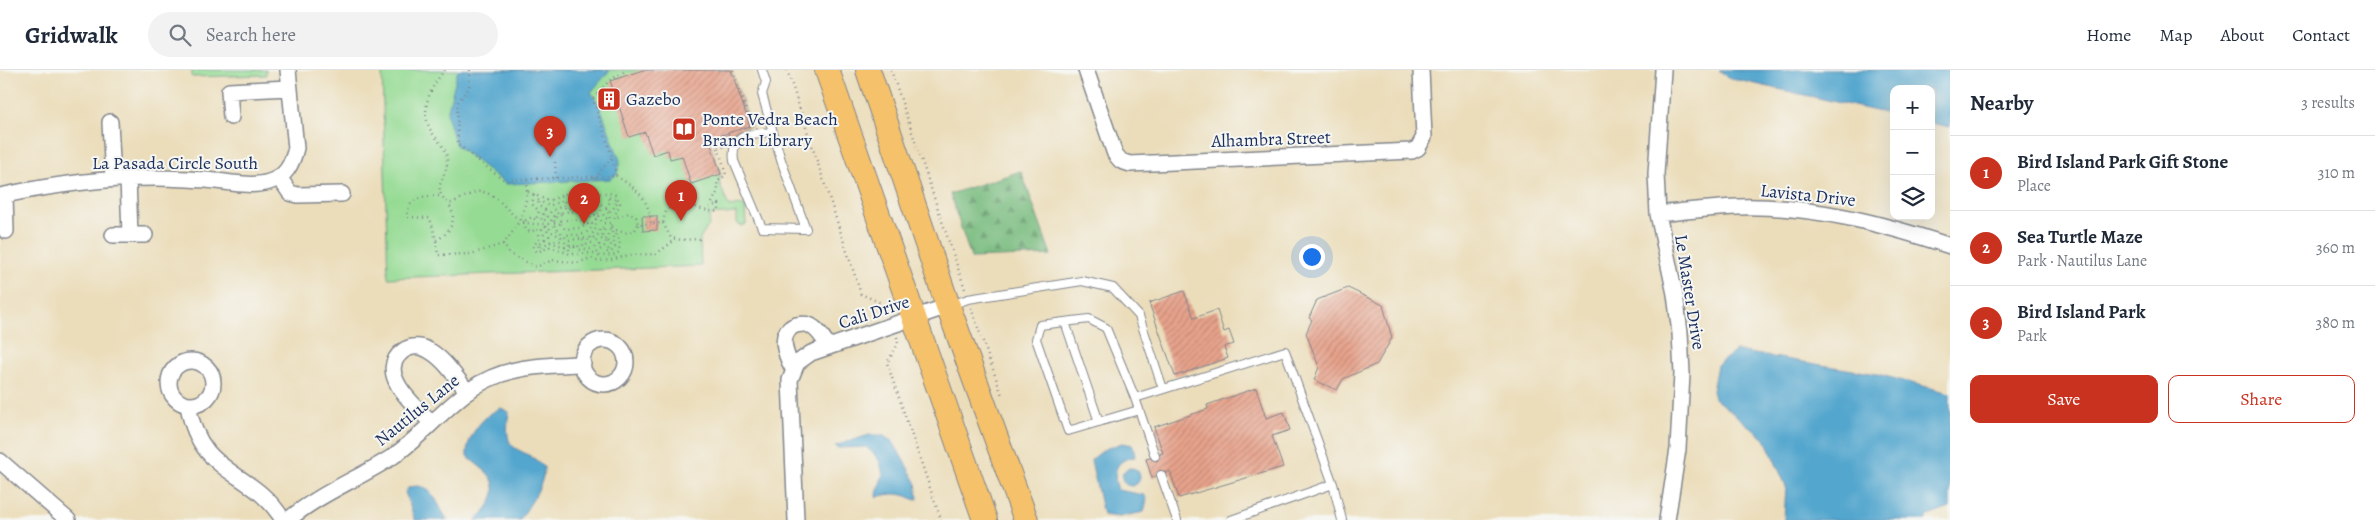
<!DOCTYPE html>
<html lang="en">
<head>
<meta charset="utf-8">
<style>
	:root { --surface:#fff; --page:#f2f2f3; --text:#1f2937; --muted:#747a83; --line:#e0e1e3; --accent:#c8321e }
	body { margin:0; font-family:Alegreya,serif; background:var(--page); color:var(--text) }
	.controls { position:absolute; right:15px; top:15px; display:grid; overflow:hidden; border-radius:10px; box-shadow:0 5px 20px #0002 }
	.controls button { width:45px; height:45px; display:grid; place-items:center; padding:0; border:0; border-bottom:1px solid var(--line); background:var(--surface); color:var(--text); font:25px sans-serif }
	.you { position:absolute; left:1311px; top:186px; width:18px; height:18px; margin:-12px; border:4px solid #fff; border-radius:50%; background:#1a73e8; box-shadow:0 0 0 8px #1a73e833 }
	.badge { display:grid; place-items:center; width:32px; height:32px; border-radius:50%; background:var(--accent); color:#fff; font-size:16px; font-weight:700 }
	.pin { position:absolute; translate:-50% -41px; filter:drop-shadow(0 1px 2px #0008) }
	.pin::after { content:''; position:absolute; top:26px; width:18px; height:15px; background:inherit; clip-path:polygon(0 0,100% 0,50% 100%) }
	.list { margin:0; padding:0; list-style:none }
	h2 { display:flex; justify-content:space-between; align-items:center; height:65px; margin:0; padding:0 20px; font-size:21px }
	h2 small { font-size:16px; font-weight:400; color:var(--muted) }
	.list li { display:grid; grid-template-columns:32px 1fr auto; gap:15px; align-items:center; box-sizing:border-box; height:75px; padding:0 20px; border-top:1px solid var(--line) }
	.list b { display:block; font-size:19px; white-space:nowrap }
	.list p { margin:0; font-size:16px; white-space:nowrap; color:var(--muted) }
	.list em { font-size:16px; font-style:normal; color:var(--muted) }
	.actions { display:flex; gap:10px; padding:15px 20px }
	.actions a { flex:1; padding:11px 0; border:1px solid var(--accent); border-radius:10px; text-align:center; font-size:18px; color:var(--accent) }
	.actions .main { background:var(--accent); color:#fff }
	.icon { flex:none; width:28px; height:28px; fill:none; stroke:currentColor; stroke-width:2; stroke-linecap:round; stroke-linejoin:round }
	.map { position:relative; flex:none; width:1950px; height:450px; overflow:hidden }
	header { display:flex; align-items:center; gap:30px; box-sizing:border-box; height:70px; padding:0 25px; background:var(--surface); border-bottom:1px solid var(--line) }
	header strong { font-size:24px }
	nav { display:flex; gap:28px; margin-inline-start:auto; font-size:18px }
	.search { width:350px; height:45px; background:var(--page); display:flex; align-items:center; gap:12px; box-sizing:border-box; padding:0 18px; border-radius:28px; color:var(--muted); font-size:19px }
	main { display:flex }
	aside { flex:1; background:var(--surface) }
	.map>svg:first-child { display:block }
	.green { fill:#96db94; stroke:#588579 }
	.forest { fill:url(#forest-firs); stroke:#4a756e }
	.water { fill:#53a6ce; stroke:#376a96 }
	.building { fill:url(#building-hatch) }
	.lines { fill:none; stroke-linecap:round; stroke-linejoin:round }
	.service-casing { stroke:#83868c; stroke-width:10 }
	.minor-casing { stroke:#83868c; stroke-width:18 }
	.primary-casing { stroke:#83868c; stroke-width:26 }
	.path { stroke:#83868c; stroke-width:2.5; stroke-dasharray:1 4; stroke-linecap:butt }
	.service { stroke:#fff; stroke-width:8 }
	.minor { stroke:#fff; stroke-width:15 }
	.primary { stroke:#f5c16b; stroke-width:24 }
	.labels { text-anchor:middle; stroke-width:4; stroke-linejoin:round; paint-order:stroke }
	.poi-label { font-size:18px; fill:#1b2f5e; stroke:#f6f6f2; text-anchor:start }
	.street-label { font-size:18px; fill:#1b2f5e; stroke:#f6f6f2 }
</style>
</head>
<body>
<header>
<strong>Gridwalk</strong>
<div class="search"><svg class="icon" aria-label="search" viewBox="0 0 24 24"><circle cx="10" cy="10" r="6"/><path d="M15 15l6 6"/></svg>Search here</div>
<nav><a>Home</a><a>Map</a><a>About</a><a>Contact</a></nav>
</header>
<main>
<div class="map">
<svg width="1950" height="450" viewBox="0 0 1950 450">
	<defs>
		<pattern id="forest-firs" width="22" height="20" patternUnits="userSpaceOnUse" patternTransform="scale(1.25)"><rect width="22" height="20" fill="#78bb7e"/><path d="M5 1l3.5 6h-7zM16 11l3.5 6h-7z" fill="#62986a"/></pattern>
		<pattern id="building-hatch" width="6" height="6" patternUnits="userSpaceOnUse" patternTransform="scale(1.25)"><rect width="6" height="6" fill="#e8a38b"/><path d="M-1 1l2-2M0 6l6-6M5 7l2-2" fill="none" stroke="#bb8575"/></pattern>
	</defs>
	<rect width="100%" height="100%" fill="#f6f6f2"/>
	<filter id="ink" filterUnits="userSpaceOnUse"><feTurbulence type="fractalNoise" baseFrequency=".02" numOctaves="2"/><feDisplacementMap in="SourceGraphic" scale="10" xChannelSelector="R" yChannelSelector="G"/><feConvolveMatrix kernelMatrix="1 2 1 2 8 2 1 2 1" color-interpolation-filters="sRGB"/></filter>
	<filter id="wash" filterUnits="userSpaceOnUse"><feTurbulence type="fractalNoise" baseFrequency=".0096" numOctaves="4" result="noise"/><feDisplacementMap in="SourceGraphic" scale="20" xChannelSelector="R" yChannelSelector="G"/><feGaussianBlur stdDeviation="1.12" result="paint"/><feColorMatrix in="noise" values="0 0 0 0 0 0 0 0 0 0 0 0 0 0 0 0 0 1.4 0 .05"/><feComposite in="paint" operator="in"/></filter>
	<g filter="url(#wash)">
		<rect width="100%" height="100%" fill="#ebddba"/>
		<path class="green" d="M192,0H266V5L192,7Z
			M382,0H731L751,56L709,70L721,104L719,112L729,137L741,135L745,137L746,154L742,156L737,153V143L710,145L709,155L700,169L701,196L388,208Z"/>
		<path class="forest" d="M1021,101L1051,185L971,188L950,124Z"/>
		<path class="water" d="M458,0H610L591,22L600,37L620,91L617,104L610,109L506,114L456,75L447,44Z
			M1719,0H1950V57L1931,53V19H1894V45L1729,8Z
			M1736,281L1877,304L1950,323V438L1928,446L1926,450H1784L1786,416L1765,369L1714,328L1712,321L1717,295Z
			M501,338L509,342C502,389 520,372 544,397C544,417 530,433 520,450H475C488,441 502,420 489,405C483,398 474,393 467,386C466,367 483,345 501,338Z
			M869,365H882L893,372L916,412L918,429L915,430C901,422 891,423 876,427L883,404L880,392L874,384L866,377L838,378L835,376Z
			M1122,373L1133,375L1135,387C1115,389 1112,403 1118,420L1144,425L1147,429L1144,442L1119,447L1103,445L1091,390L1105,379Z
			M1122 407a9 9 0 1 1 18 0a9 9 0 1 1-18 0Z
			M417,416C435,417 438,438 448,450H415L405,422L409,417Z"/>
		<g id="blocks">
			<path class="building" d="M643,0H731L750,56L709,69L721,104L691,114L682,86L670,89L668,80L653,85L645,62L629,67L618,33L609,36L604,34L603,28L604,24L614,21L610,11Z
				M642,146H657V160L643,161Z
				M1348,218L1383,235L1392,268L1377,294L1343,309L1337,320L1314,310L1319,297L1306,263L1312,250L1309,248L1317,230Z
				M1184,221L1194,248L1217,240L1224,262L1229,260L1234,274L1224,277L1228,288L1175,306L1149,233Z
				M1256,318L1266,348L1284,342L1290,360L1272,366L1283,397L1179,428L1170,401L1166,403L1160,400L1156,406L1152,408L1146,389L1150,388L1157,391L1160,384L1163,383L1154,357L1208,339L1207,335Z"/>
		</g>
	</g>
	<g filter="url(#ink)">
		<use href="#blocks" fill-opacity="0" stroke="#83868c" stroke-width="1"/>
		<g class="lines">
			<g class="service-casing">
				<path id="service" d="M762,0L766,12L762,24L781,90L806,159L762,158L734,91C730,62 752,64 773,62
					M951,235L968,229L1082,211L1113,218L1139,246L1163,319
					M1065,252L1099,352
					M1135,328L1106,258L1089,249L1040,255L1036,269L1068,361L1139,340
					M1155,386L1135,328L1285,281L1333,414L1342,450
					M1161,405L1177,450
					M1231,450L1333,414"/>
			</g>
			<g class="minor-casing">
				<path id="minor" d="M1086,0L1115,84L1121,91L1130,94L1412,81L1418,78L1424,67L1421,0
					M1663,0L1656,104L1658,144L1675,224L1680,263L1682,304L1678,379L1667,450
					M231,47L229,21L289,18
					M110,52L113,109
					M279,107L290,123L298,125L342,124
					M128,108L130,165
					M5,125L6,161
					M0,126C51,115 103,108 155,108C172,108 188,109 205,110C225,111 250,118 269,112C286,107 292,94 296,78L288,0
					M1658,144C1685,141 1711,138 1738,137C1811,135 1881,153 1950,176
					M113,165H145
					M582 292a22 22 0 1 1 44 0a22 22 0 1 1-44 0Z
					M169 313a22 22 0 1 1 44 0a22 22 0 1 1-44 0Z
					M793,299C786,286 776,262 796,255C801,254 807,253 811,256C819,260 824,270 829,277
					M188,335C200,408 252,398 283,450
					M432,353C417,338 374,303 403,281C410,276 420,275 428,280C444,288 456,308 468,322
					M0,391L68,450
					M288,450C319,424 358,409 392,387C420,368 442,340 470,320C502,296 544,295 583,294
					M796,450L790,310L797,293L811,283L948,236"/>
			</g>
			<g class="primary-casing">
				<path id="primary" d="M827,0L985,450
					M868,0L948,236L1026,450"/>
			</g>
			<path class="path" d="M445,0C431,16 419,39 431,61C436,69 446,77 447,88C449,108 429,116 448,133H451C460,130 468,124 477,122C496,119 507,144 522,151C531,155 539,154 549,154L555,144C560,142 578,140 585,143C590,146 591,148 596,149L595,145L598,144L602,153H612L606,170L601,169L605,158H600L599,164L593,168L591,167
				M470,0L469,18L457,33L458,75L504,110L616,106L612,87L593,29L609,11L627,0
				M733,0L751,56
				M787,0L861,224L881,233L887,244
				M891,0L965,219
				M717,75L715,69L731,63
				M555,92L556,109
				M723,93L717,75L724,77
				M616,106C637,119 649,128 651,154L663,153L665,143L673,134C691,131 700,143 719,141V134L710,137
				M595,108L612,87
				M527,110C529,134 519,157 503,174L510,184L536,197L553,190L577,193L591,188L597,191L611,190L628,185L656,184L675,170
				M528,122L549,131L565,124L609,123L615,125L620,133L614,148L629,143L636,147L638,154H651
				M534,125L532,134L539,141L536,150L532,147L523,152L526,160L530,162L537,159L540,168L533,176L537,182L550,177L570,184L596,183
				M439,126C424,125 407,128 407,147L430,148L436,170C450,164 459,148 448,134
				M573,127V133
				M538,130L549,136L564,130L565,135L551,141L546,150H541L545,140L539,136Z
				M573,133H577L578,127L591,128L606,137L610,132L607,127L615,129L616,133L613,139L608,142L606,137
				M712,133L718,121L717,112L726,105L724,98
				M582,135L587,137L586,144
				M565,137L566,139L574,137L573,133H570L569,127
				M574,137L583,138L582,131L597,136L595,140L591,138V142L595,145
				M561,144L554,149C554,155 554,160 561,162V167
				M598,144L601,140L605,148L610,149L608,142
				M554,153L561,154V151L565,150H587L588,154L580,158L565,159L561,154
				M663,153L671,168L681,170L700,169
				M611,157L615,177L611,182H606L611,176V173L606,170V175L596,183L599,186L615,185L619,182L620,170L617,167L616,160L625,163L635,160L638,154
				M542,159L545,169L549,166L545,154
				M545,169L538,175L539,178L553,170L561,171V167L550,161L549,154
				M436,171L438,185L471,184L503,174
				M550,172L565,177V165C578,164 583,168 592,157V154H588
				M570,176H574L575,180
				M574,176L578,175L579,180L591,179L599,175L597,171L583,176V169
				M569,180V170L587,168L589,171L591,165L595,161L596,149
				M971,238L1002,325
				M897,267L898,274L887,293L941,450"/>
			<use href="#service" class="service"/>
			<use href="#minor" class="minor"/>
			<use href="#primary" class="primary"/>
		</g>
	</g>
	<defs>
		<g id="building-square" transform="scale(1.25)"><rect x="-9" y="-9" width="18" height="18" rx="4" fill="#c8321e" stroke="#f6f6f2"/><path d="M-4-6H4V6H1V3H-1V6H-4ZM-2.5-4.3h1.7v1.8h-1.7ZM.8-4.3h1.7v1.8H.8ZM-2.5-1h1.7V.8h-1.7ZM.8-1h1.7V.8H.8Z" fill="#fff"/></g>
		<g id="library-square" transform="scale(1.25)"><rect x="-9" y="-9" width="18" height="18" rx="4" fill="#c8321e" stroke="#f6f6f2"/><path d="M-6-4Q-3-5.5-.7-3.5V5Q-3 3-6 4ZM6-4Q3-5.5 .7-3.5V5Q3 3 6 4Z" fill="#fff"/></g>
	</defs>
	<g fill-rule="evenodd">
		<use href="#building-square" x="609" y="29"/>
		<use href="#library-square" x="684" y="59"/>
	</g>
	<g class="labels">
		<g class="poi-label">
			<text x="626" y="35">Gazebo</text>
			<text x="702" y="55">Ponte Vedra Beach<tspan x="702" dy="21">Branch Library</tspan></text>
		</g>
		<g class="street-label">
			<text transform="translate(1271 69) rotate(-2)" y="6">Alhambra Street</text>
			<text x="175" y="99">La Pasada Circle South</text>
			<text transform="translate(1808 125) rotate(6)" y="6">Lavista Drive</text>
			<text transform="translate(1690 222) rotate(81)" y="6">Le Master Drive</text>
			<text transform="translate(874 242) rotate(-18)" y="6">Cali Drive</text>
			<text transform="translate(417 340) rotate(-39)" y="6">Nautilus Lane</text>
		</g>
	</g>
</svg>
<div class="controls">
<button>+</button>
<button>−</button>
<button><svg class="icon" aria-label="layers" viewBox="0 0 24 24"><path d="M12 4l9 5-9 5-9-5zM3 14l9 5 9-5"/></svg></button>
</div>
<div class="you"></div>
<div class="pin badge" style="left:681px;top:151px">1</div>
<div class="pin badge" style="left:584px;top:154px">2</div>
<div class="pin badge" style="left:550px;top:87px">3</div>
</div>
<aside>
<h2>Nearby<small>3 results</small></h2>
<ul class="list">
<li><span class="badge">1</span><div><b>Bird Island Park Gift Stone</b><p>Place</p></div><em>310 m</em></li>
<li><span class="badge">2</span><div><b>Sea Turtle Maze</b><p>Park · Nautilus Lane</p></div><em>360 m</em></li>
<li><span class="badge">3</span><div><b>Bird Island Park</b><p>Park</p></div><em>380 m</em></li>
</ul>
<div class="actions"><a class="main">Save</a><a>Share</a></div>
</aside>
</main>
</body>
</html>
